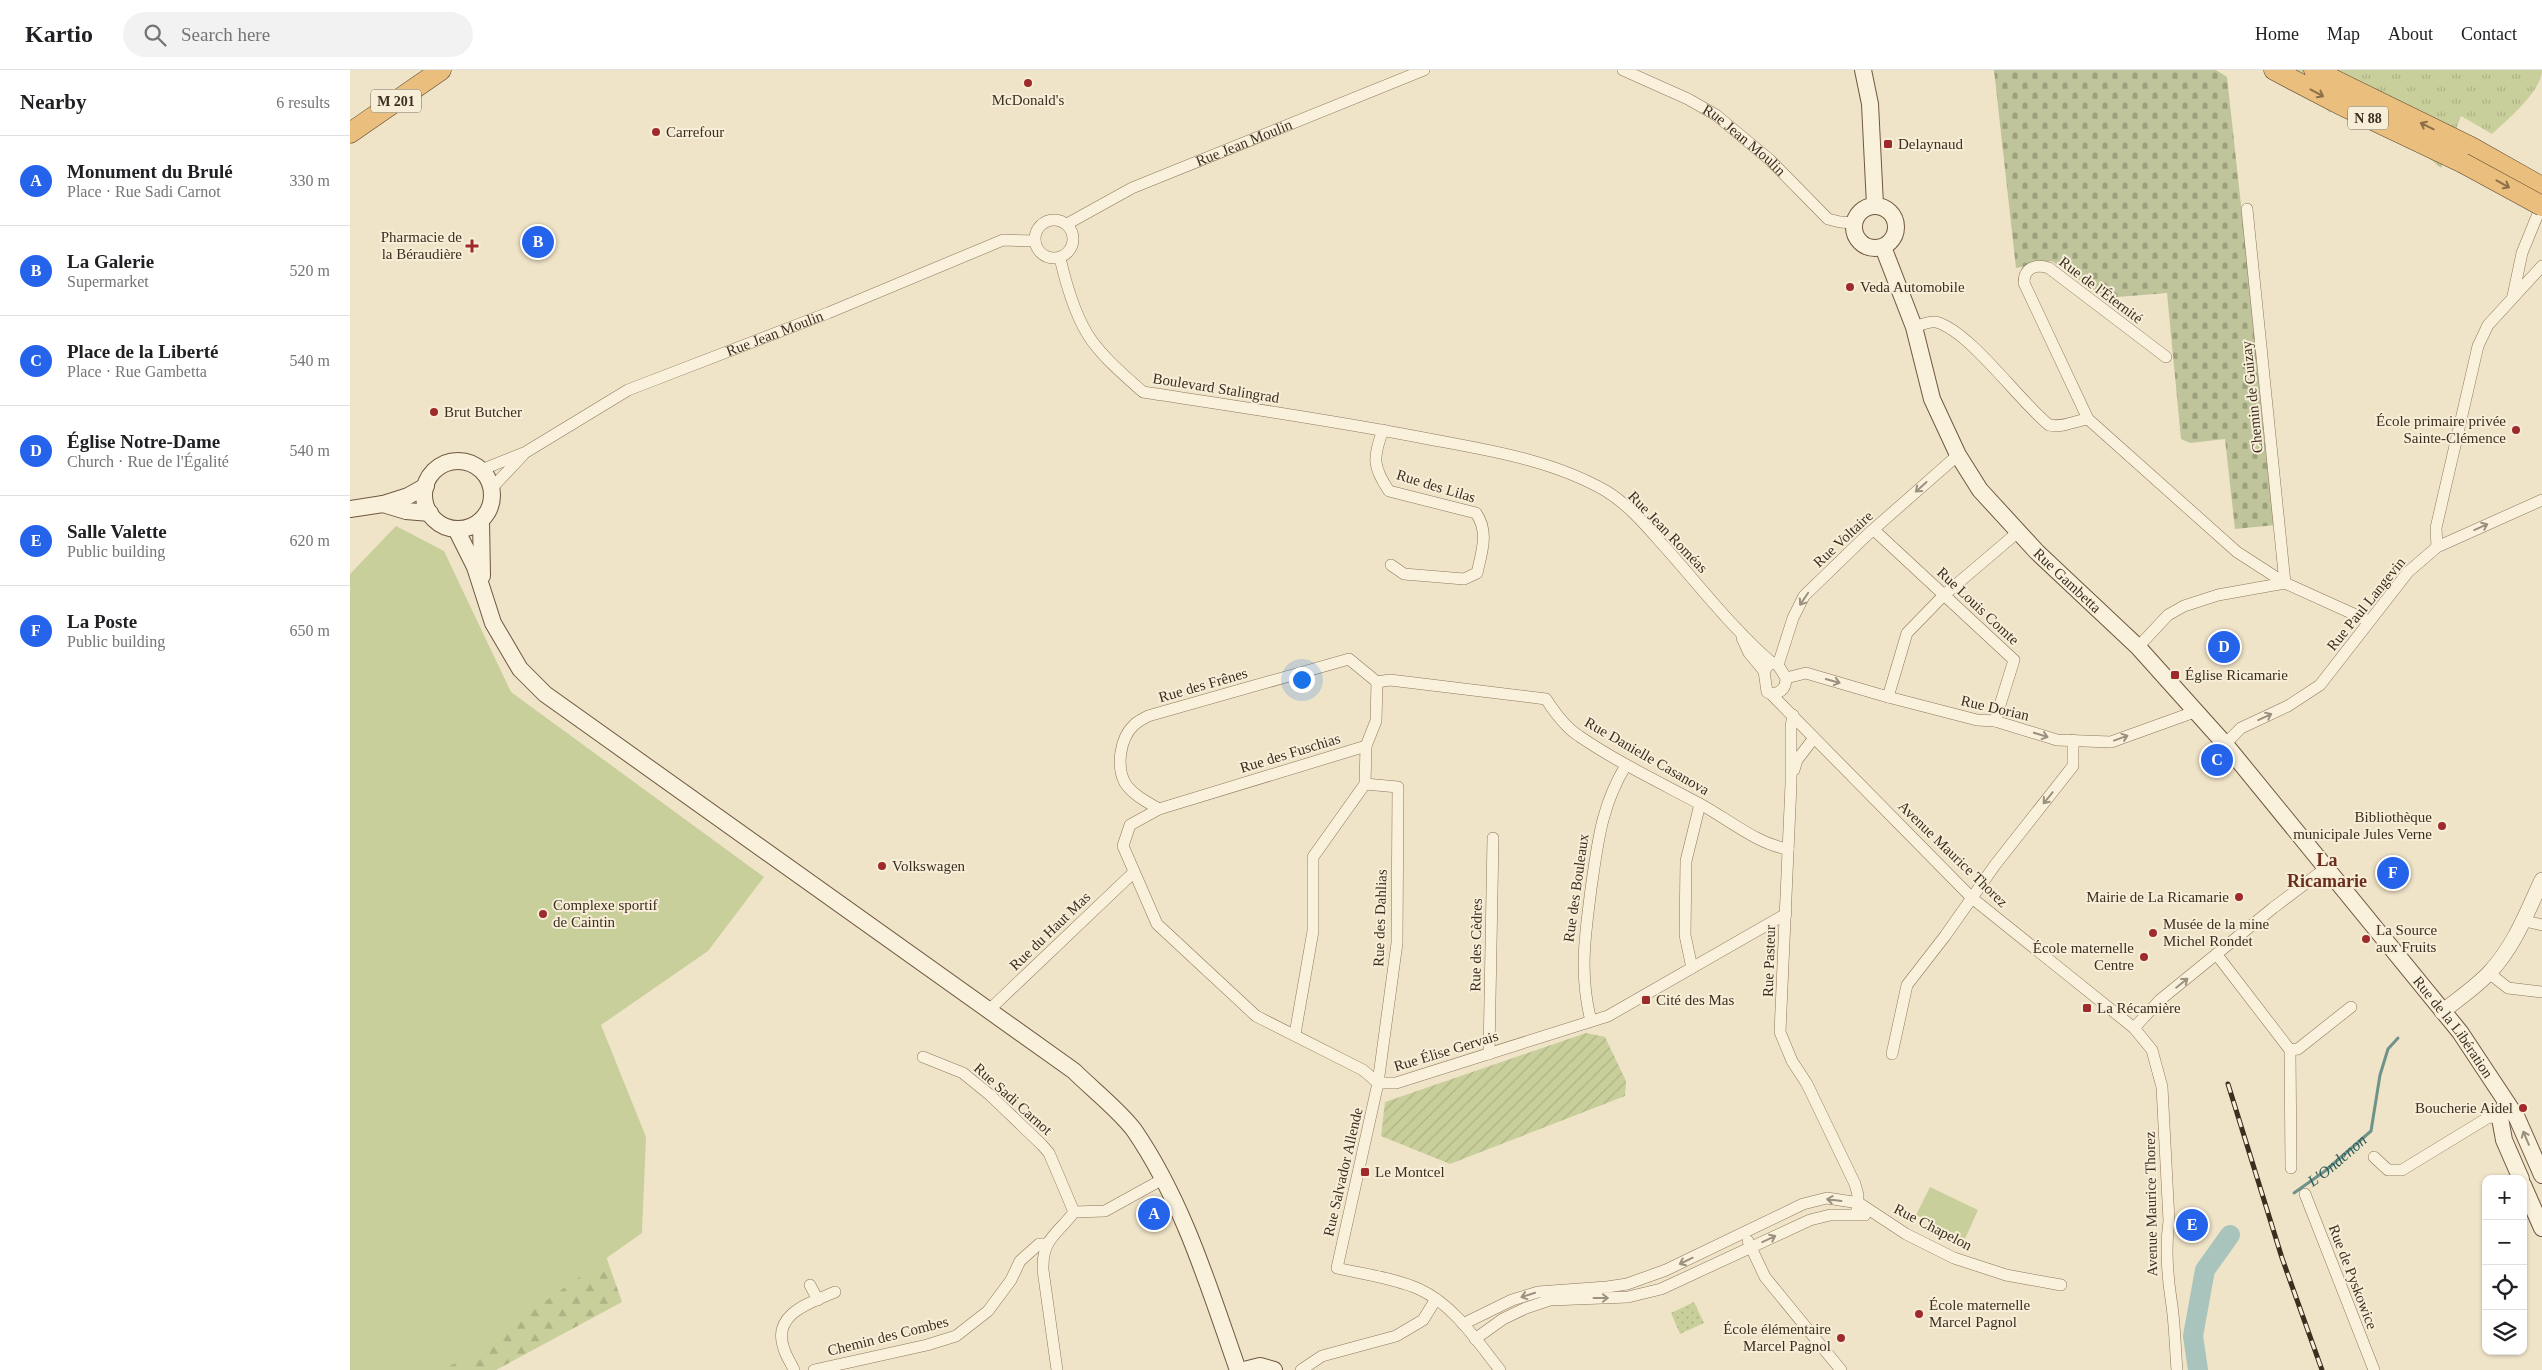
<!DOCTYPE html>
<html lang="en">
<head>
<meta charset="utf-8">
<style>
	:root { --surface:#fff; --page:#f2f2f2; --text:#202124; --muted:#757577; --line:#e0e0e0; --accent:#2563eb }
	body { margin:0; font-family:Georgia,serif; background:var(--page); color:var(--text) }
	.controls { position:absolute; right:15px; bottom:15px; display:grid; overflow:hidden; border-radius:10px; box-shadow:0 1px 4px #0004 }
	.controls button { width:45px; height:45px; display:grid; place-items:center; padding:0; border:0; border-bottom:1px solid var(--line); background:var(--surface); color:var(--text); font:25px sans-serif }
	.you { position:absolute; left:951px; top:609px; width:18px; height:18px; margin:-12px; border:4px solid #fff; border-radius:50%; background:#1a73e8; box-shadow:0 0 0 8px #1a73e833 }
	.badge { display:grid; place-items:center; width:32px; height:32px; border-radius:50%; background:var(--accent); color:#fff; font-size:16px; font-weight:700 }
	.pin { position:absolute; translate:-50% -50%; border:2px solid #fff; box-shadow:0 1px 5px #0006 }
	.list { margin:0; padding:0; list-style:none }
	h2 { display:flex; justify-content:space-between; align-items:center; height:65px; margin:0; padding:0 20px; font-size:21px }
	h2 small { font-size:16px; font-weight:400; color:var(--muted) }
	.list li { display:grid; grid-template-columns:32px 1fr auto; gap:15px; align-items:center; box-sizing:border-box; height:90px; padding:0 20px; border-top:1px solid var(--line) }
	.list b { display:block; font-size:19px; white-space:nowrap }
	.list p { margin:0; font-size:16px; white-space:nowrap; color:var(--muted) }
	.list em { font-size:16px; font-style:normal; color:var(--muted) }
	.icon { flex:none; width:28px; height:28px; fill:none; stroke:currentColor; stroke-width:2; stroke-linecap:round; stroke-linejoin:round }
	.map { position:relative; flex:none; width:2192px; height:1300px; overflow:hidden }
	header { display:flex; align-items:center; gap:30px; box-sizing:border-box; height:70px; padding:0 25px; background:var(--surface); border-bottom:1px solid var(--line) }
	header strong { font-size:24px }
	nav { display:flex; gap:28px; margin-inline-start:auto; font-size:18px }
	.search { width:350px; height:45px; background:var(--page); display:flex; align-items:center; gap:12px; box-sizing:border-box; padding:0 18px; border-radius:28px; color:var(--muted); font-size:19px }
	main { display:flex }
	aside { flex:1; background:var(--surface) }
	.map>svg:first-child { display:block }
	.grass { fill:url(#grass-tufts) }
	.forest { fill:url(#forest-firs) }
	.cemetery { fill:url(#cemetery-stones) }
	.park { fill:url(#park-dots) }
	.garden { fill:url(#garden-furrows) }
	.pitch { fill:#c9cf9b }
	.lines { fill:none; stroke-linecap:round; stroke-linejoin:round }
	.stream { stroke:#6f938a; stroke-width:3 }
	.river { stroke:#a9c4bc; stroke-width:20 }
	.minor-casing { stroke:#8d765c; stroke-width:12 }
	.tertiary-casing { stroke:#8d765c; stroke-width:16 }
	.secondary-casing { stroke:#6f573f; stroke-width:18 }
	.trunk-casing { stroke:#5b4430; stroke-width:21 }
	.minor { stroke:#faf1dc; stroke-width:11 }
	.tertiary { stroke:#faf1dc; stroke-width:15 }
	.secondary { stroke:#faf1dc; stroke-width:16 }
	.trunk { stroke:#eabe7c; stroke-width:20 }
	.rail-casing { stroke:#3d2e20; stroke-width:5 }
	.rail { stroke:#f7eed8; stroke-width:3; stroke-dasharray:9; stroke-linecap:butt }
	.trunk-bridge-casing { stroke:#5b4430; stroke-width:21; stroke-linecap:butt }
	.trunk-bridge { stroke:#eabe7c; stroke-width:20 }
	.oneway { stroke:#8b6f49 }
	.oneway2 { stroke:#9c907e }
	.poi-dot { fill:#9e2a2b; stroke:#f7eed8; stroke-width:2 }
	.labels { text-anchor:middle; stroke-width:4; stroke-linejoin:round; paint-order:stroke }
	.shield { fill:#f7eed8; stroke:#756857; stroke-width:1 }
	.shield-label { font-size:14px; font-weight:bold; fill:#3d2e20 }
	.poi-label { font-size:15px; fill:#3d2e20; stroke:#f7eed8; text-anchor:start }
	.street-label { font-size:15px; fill:#3d2e20; stroke:#f7eed8 }
	.water-label { font-size:16px; font-style:italic; fill:#2f5d5a; stroke:#f7eed8 }
	.quarter-label { font-size:18px; font-weight:bold; fill:#6b2e1e; stroke:#f7eed8 }
</style>
</head>
<body>
<header>
<strong>Kartio</strong>
<div class="search"><svg class="icon" aria-label="search" viewBox="0 0 24 24"><circle cx="10" cy="10" r="6"/><path d="M15 15l6 6"/></svg>Search here</div>
<nav><a>Home</a><a>Map</a><a>About</a><a>Contact</a></nav>
</header>
<main>
<aside>
<h2>Nearby<small>6 results</small></h2>
<ul class="list">
<li><span class="badge">A</span><div><b>Monument du Brulé</b><p>Place · Rue Sadi Carnot</p></div><em>330 m</em></li>
<li><span class="badge">B</span><div><b>La Galerie</b><p>Supermarket</p></div><em>520 m</em></li>
<li><span class="badge">C</span><div><b>Place de la Liberté</b><p>Place · Rue Gambetta</p></div><em>540 m</em></li>
<li><span class="badge">D</span><div><b>Église Notre-Dame</b><p>Church · Rue de l'Égalité</p></div><em>540 m</em></li>
<li><span class="badge">E</span><div><b>Salle Valette</b><p>Public building</p></div><em>620 m</em></li>
<li><span class="badge">F</span><div><b>La Poste</b><p>Public building</p></div><em>650 m</em></li>
</ul>
</aside>
<div class="map">
<svg width="2192" height="1300" viewBox="0 0 2192 1300">
	<defs>
		<pattern id="grass-tufts" width="24" height="20" patternUnits="userSpaceOnUse" patternTransform="scale(1.25)"><rect width="24" height="20" fill="#c9cf9b"/><path d="M3 7l-1-3M5 7V3M7 7l1-3M15 17l-1-3M17 17v-4M19 17l1-3" fill="none" stroke="#aeb285"/></pattern>
		<pattern id="forest-firs" width="22" height="20" patternUnits="userSpaceOnUse" patternTransform="scale(1.25)"><rect width="22" height="20" fill="#c9cf9b"/><path d="M5 1l3.5 6h-7zM16 11l3.5 6h-7z" fill="#aeb285"/></pattern>
		<pattern id="cemetery-stones" width="16" height="16" patternUnits="userSpaceOnUse" patternTransform="scale(1.25)"><rect width="16" height="16" fill="#bfc49a"/><path d="M2 7V4a2 2 0 0 1 4 0v3zM10 15v-3a2 2 0 0 1 4 0v3z" fill="#9ca07d"/></pattern>
		<pattern id="park-dots" width="8" height="8" patternUnits="userSpaceOnUse" patternTransform="scale(1.25)"><rect width="8" height="8" fill="#c9cf9b"/><path d="M2 2h.1M6 6h.1" fill="none" stroke="#aeb285" stroke-width="1.8" stroke-linecap="round"/></pattern>
		<pattern id="garden-furrows" width="10" height="10" patternUnits="userSpaceOnUse" patternTransform="scale(1.25)"><rect width="10" height="10" fill="#c9cf9b"/><path d="M-1 1l2-2M0 10L10 0M9 11l2-2" fill="none" stroke="#aeb285"/></pattern>
	</defs>
	<rect width="100%" height="100%" fill="#f0e4c8"/>
	<path class="grass" d="M1943,0H2192C2192,21 2157,50 2142,64L2111,46L2091,98L1987,14L1980,43Z"/>
	<path class="forest" d="M249,1166L272,1232L146,1300H0V1174Z"/>
	<path class="cemetery" d="M1644,0H1866L1877,7L1926,455L1885,459L1875,369L1840,373L1831,369L1817,223L1755,228L1702,191L1666,198Z"/>
	<path class="park" d="M1344,1232L1354,1253L1330,1264L1321,1243Z"/>
	<path class="garden" d="M1236,963L1255,967L1276,1011L1275,1026L1100,1094L1031,1066L1035,1032Z"/>
	<path class="pitch" d="M46,456L94,481L161,622L414,807L358,881L251,955L296,1067L292,1163L112,1290L91,1300H0V504Z
		M1580,1117L1628,1140L1615,1169L1566,1145Z"/>
	<g class="lines">
		<path class="stream" id="s1" d="M1944,1123L1975,1101L2021,1061L2030,1005L2038,979L2048,968"/>
		<path class="river" d="M1848,1300L1843,1266L1855,1200L1880,1165"/>
		<g class="minor-casing">
			<g id="minor">
				<path id="s2" d="M1273,0L1338,29L1366,45L1420,90L1478,149L1490,152L1504,153"/>
				<path d="M1897,139L1935,513"/>
				<circle cx="704" cy="169" r="19"/>
				<path id="s3" d="M717,154L782,118L1074,0"/>
				<path d="M710,188C716,214 726,249 742,271C756,290 775,306 793,322C890,337 988,351 1084,370C1143,381 1204,391 1256,421C1279,435 1297,457 1314,476C1349,515 1381,557 1421,592"/>
				<path d="M2163,226L2172,183L2192,134"/>
				<path d="M1564,257C1570,255 1580,251 1586,252C1620,261 1669,331 1699,355C1713,358 1724,351 1738,349L1887,482L1935,513"/>
				<path d="M1738,349L1674,213C1674,197 1686,194 1699,198L1816,287"/>
				<path d="M1033,360C1023,387 1022,396 1039,421L1126,443C1139,462 1132,481 1127,503L1114,509L1054,504L1041,495"/>
				<path id="s4" d="M131,400L176,382L278,320L478,243L653,170L685,171"/>
				<path d="M141,419L173,385"/>
				<path d="M1524,460L1664,590L1645,651"/>
				<path d="M2087,477L2086,458L2128,276L2138,255L2192,196"/>
				<path d="M1392,568L1399,583L1414,601"/>
				<path d="M1788,577L1818,545L1834,536L1868,525L1935,513L2019,551"/>
				<path d="M1421,592L1428,595L1436,608C1436,618 1431,623 1421,624L1417,622L1414,601Z"/>
				<path d="M1428,595L1443,548L1454,526L1517,465L1608,385"/>
				<path d="M1436,608L1456,603L1466,606L1538,627L1627,650L1645,651L1707,670L1761,672L1847,641"/>
				<path d="M1027,612L1026,651L1016,676L809,739L780,755L773,776L807,854L906,946L1013,1000L1028,1013H1046L1258,946L1436,844"/>
				<path d="M1027,612L1040,610L1196,629C1205,643 1215,657 1229,666C1267,692 1309,712 1350,734C1378,749 1407,774 1438,779"/>
				<path d="M1421,624L1622,828L1784,958L1802,980L1812,1017L1819,1151C1815,1178 1817,1202 1821,1229C1825,1253 1825,1277 1827,1300"/>
				<path d="M1538,627L1557,563L1594,525L1668,462"/>
				<path d="M1443,645L1441,657V714L1430,962L1442,991L1457,1014L1505,1114L1508,1125L1507,1144"/>
				<path d="M1875,674L1891,658L1938,636L1970,615L2058,502L2087,477L2192,430"/>
				<path d="M1444,700L1447,690L1464,668"/>
				<path d="M1015,714L1048,717L1047,873L1028,1013L987,1198C1013,1204 1044,1208 1069,1219C1104,1235 1127,1271 1150,1300"/>
				<path d="M809,739C797,732 783,725 775,713C766,696 770,668 784,655C788,651 793,649 798,646L999,589L1027,612"/>
				<path d="M2175,851L2192,855"/>
				<path d="M1867,885L1940,980L1941,1098"/>
				<path d="M1342,898L1335,865L1336,791L1350,734"/>
				<path d="M2139,903L2158,918L2192,922"/>
				<path d="M638,941L783,803"/>
				<path d="M1241,951C1229,904 1235,866 1241,819C1248,771 1251,737 1276,695"/>
				<path d="M1784,958L1810,930L1923,838L1976,798"/>
				<path d="M945,964L963,861V787L1015,714L1016,676"/>
				<path d="M1940,980L1948,979L2001,937"/>
				<path d="M1139,984L1143,768"/>
				<path d="M1542,984L1557,915L1595,866L1645,795L1723,696V670"/>
				<path d="M573,987L613,1003L640,1025L692,1075L699,1083L724,1142"/>
				<path d="M2024,1087L2038,1100H2052L2139,1047L2150,1048"/>
				<path d="M1955,1124L2024,1300"/>
				<path d="M1398,1171L1415,1207L1491,1300"/>
				<path d="M460,1215L468,1230"/>
				<path d="M1113,1254L1162,1230L1188,1222L1257,1217L1277,1214L1316,1200L1453,1134L1477,1128L1509,1133L1556,1164L1604,1188L1656,1205L1711,1215"/>
				<path d="M1125,1269L1153,1249L1176,1238L1200,1230L1278,1227L1311,1219L1460,1150L1480,1145H1515"/>
				<path d="M444,1300C441,1293 436,1286 434,1279C421,1244 460,1233 485,1222"/>
				<path d="M464,1300L577,1275L606,1266L638,1241L661,1210L670,1191L689,1174H697"/>
				<path d="M707,1300L693,1200C692,1168 707,1165 724,1142L755,1141L813,1109"/>
				<path d="M951,1300L972,1286L1046,1266L1073,1250L1086,1229"/>
			</g>
		</g>
		<g class="tertiary-casing">
			<path id="tertiary" d="M2092,942C2108,929 2126,917 2140,902C2165,875 2177,842 2192,810"/>
		</g>
		<g class="secondary-casing">
			<g id="secondary">
				<path d="M1513,0L1520,34L1525,135"/>
				<circle cx="1525" cy="157" r="21"/>
				<path id="s5" d="M1533,177L1564,257L1582,329L1608,385L1630,420L1687,482L1788,577L1875,674L2110,962L2167,1048L2192,1105"/>
				<circle cx="108" cy="425" r="34"/>
				<path d="M33,434L56,441L80,443"/>
				<path d="M0,439L33,434L58,426L76,416"/>
				<path d="M131,451L132,506"/>
				<path d="M106,459L125,497L143,553L170,599L195,624L724,1001C741,1018 770,1041 784,1060C834,1133 859,1218 888,1300"/>
				<path d="M2156,1033L2150,1048L2154,1070L2171,1109"/>
				<path d="M2173,1115L2192,1158"/>
				<path d="M894,1300L910,1296L924,1300"/>
			</g>
		</g>
		<g class="trunk-casing">
			<path id="trunk" d="M1924,0L1989,34L2113,93
				M1964,0L2121,77L2192,117
				M0,63L91,0"/>
		</g>
		<use href="#minor" class="minor"/>
		<use href="#tertiary" class="tertiary"/>
		<use href="#secondary" class="secondary"/>
		<use href="#trunk" class="trunk"/>
		<g class="rail-casing">
			<path id="rail" d="M1878,1014L1932,1188L1972,1300"/>
		</g>
		<use href="#rail" class="rail"/>
		<g class="trunk-bridge-casing">
			<path id="trunk-bridge" d="M2113,93L2192,136"/>
		</g>
		<use href="#trunk-bridge" class="trunk-bridge"/>
	</g>
	<defs><path id="oneway-shaft" d="M-6 0H5M1.5-3L5.5 0L1.5 3" fill="none" stroke-width="1.6" stroke-linecap="round" stroke-linejoin="round" transform="scale(1.25)"/></defs>
	<g class="oneway">
		<use href="#oneway-shaft" transform="translate(1967 23) rotate(28)"/>
		<use href="#oneway-shaft" transform="translate(2077 56) rotate(-154)"/>
		<use href="#oneway-shaft" transform="translate(2153 114) rotate(29)"/>
	</g>
	<g class="oneway2">
		<use href="#oneway-shaft" transform="translate(1571 417) rotate(138)"/>
		<use href="#oneway-shaft" transform="translate(2131 457) rotate(-24)"/>
		<use href="#oneway-shaft" transform="translate(1454 529) rotate(124)"/>
		<use href="#oneway-shaft" transform="translate(1483 611) rotate(16)"/>
		<use href="#oneway-shaft" transform="translate(1915 647) rotate(-25)"/>
		<use href="#oneway-shaft" transform="translate(1691 665) rotate(17)"/>
		<use href="#oneway-shaft" transform="translate(1771 668) rotate(-20)"/>
		<use href="#oneway-shaft" transform="translate(1698 728) rotate(129)"/>
		<use href="#oneway-shaft" transform="translate(1832 913) rotate(-39)"/>
		<use href="#oneway-shaft" transform="translate(2176 1068) rotate(-113)"/>
		<use href="#oneway-shaft" transform="translate(1484 1130) rotate(-173)"/>
		<use href="#oneway-shaft" transform="translate(1419 1169) rotate(-25)"/>
		<use href="#oneway-shaft" transform="translate(1336 1191) rotate(154)"/>
		<use href="#oneway-shaft" transform="translate(1178 1225) rotate(162)"/>
		<use href="#oneway-shaft" transform="translate(1251 1228)"/>
	</g>
	<g class="poi-dot">
		<circle cx="678" cy="13" r="5"/>
		<circle cx="306" cy="62" r="5"/>
		<rect x="1533" y="69" width="10" height="10" rx="2.5"/>
		<path d="M119.5 168.5h5v5h5v5h-5v5h-5v-5h-5v-5h5z"/>
		<circle cx="1500" cy="217" r="5"/>
		<circle cx="84" cy="342" r="5"/>
		<circle cx="2166" cy="360" r="5"/>
		<rect x="1820" y="600" width="10" height="10" rx="2.5"/>
		<circle cx="2092" cy="756" r="5"/>
		<circle cx="532" cy="796" r="5"/>
		<circle cx="1889" cy="827" r="5"/>
		<circle cx="193" cy="844" r="5"/>
		<circle cx="1803" cy="863" r="5"/>
		<circle cx="2016" cy="869" r="5"/>
		<circle cx="1794" cy="887" r="5"/>
		<rect x="1291" y="925" width="10" height="10" rx="2.5"/>
		<rect x="1732" y="933" width="10" height="10" rx="2.5"/>
		<circle cx="2173" cy="1038" r="5"/>
		<rect x="1010" y="1097" width="10" height="10" rx="2.5"/>
		<circle cx="1569" cy="1244" r="5"/>
		<circle cx="1491" cy="1268" r="5"/>
	</g>
	<g class="labels">
		<g class="shield">
			<rect x="21" y="19.5" width="50" height="23" rx="4"/>
			<rect x="1998" y="36.5" width="40" height="23" rx="4"/>
		</g>
		<g class="shield-label">
			<text x="46" y="36">M 201</text>
			<text x="2018" y="53">N 88</text>
		</g>
		<g class="poi-label">
			<text x="678" y="35" text-anchor="middle">McDonald's</text>
			<text x="316" y="67">Carrefour</text>
			<text x="1548" y="79">Delaynaud</text>
			<text x="112" y="172" text-anchor="end">Pharmacie de<tspan x="112" dy="17">la Béraudière</tspan></text>
			<text x="1510" y="222">Veda Automobile</text>
			<text x="94" y="347">Brut Butcher</text>
			<text x="2156" y="356" text-anchor="end">École primaire privée<tspan x="2156" dy="17">Sainte-Clémence</tspan></text>
			<text x="1835" y="610">Église Ricamarie</text>
			<text x="2082" y="752" text-anchor="end">Bibliothèque<tspan x="2082" dy="17">municipale Jules Verne</tspan></text>
			<text x="542" y="801">Volkswagen</text>
			<text x="1879" y="832" text-anchor="end">Mairie de La Ricamarie</text>
			<text x="203" y="840">Complexe sportif<tspan x="203" dy="17">de Caintin</tspan></text>
			<text x="1813" y="859">Musée de la mine<tspan x="1813" dy="17">Michel Rondet</tspan></text>
			<text x="2026" y="865">La Source<tspan x="2026" dy="17">aux Fruits</tspan></text>
			<text x="1784" y="883" text-anchor="end">École maternelle<tspan x="1784" dy="17">Centre</tspan></text>
			<text x="1306" y="935">Cité des Mas</text>
			<text x="1747" y="943">La Récamière</text>
			<text x="2163" y="1043" text-anchor="end">Boucherie Aidel</text>
			<text x="1025" y="1107">Le Montcel</text>
			<text x="1579" y="1240">École maternelle<tspan x="1579" dy="17">Marcel Pagnol</tspan></text>
			<text x="1481" y="1264" text-anchor="end">École élémentaire<tspan x="1481" dy="17">Marcel Pagnol</tspan></text>
		</g>
		<g class="street-label">
			<text dy="5" stroke="none"><textPath href="#s2" startOffset="141">Rue Jean Moulin</textPath></text>
			<text dy="5" stroke="none"><textPath href="#s3" startOffset="195">Rue Jean Moulin</textPath></text>
			<text transform="translate(1751 220) rotate(37)" y="5">Rue de l'Éternité</text>
			<text dy="5" stroke="none"><textPath href="#s4" startOffset="325">Rue Jean Moulin</textPath></text>
			<text transform="translate(866 318) rotate(9)" y="5">Boulevard Stalingrad</text>
			<text transform="translate(1902 327) rotate(-96)" y="5">Chemin de Guizay</text>
			<text transform="translate(1086 416) rotate(17)" y="5">Rue des Lilas</text>
			<text transform="translate(1318 462) rotate(46)" y="5">Rue Jean Roméas</text>
			<text transform="translate(1493 469) rotate(-43)" y="5">Rue Voltaire</text>
			<text dy="5" stroke="none"><textPath href="#s5" startOffset="389">Rue Gambetta</textPath></text>
			<text transform="translate(2016 534) rotate(-51)" y="5">Rue Paul Langevin</text>
			<text transform="translate(1628 536) rotate(43)" y="5">Rue Louis Comte</text>
			<text transform="translate(853 615) rotate(-16)" y="5">Rue des Frênes</text>
			<text transform="translate(1645 638) rotate(13)" y="5">Rue Dorian</text>
			<text transform="translate(940 683) rotate(-17)" y="5">Rue des Fuschias</text>
			<text transform="translate(1297 686) rotate(30)" y="5">Rue Danielle Casanova</text>
			<text transform="translate(1603 784) rotate(44)" y="5">Avenue Maurice Thorez</text>
			<text transform="translate(1226 818) rotate(-82)" y="5">Rue des Bouleaux</text>
			<text transform="translate(1030 848) rotate(-88)" y="5">Rue des Dahlias</text>
			<text transform="translate(700 861) rotate(-44)" y="5">Rue du Haut Mas</text>
			<text transform="translate(1126 875) rotate(-89)" y="5">Rue des Cèdres</text>
			<text transform="translate(1419 891) rotate(-88)" y="5">Rue Pasteur</text>
			<text dy="5" stroke="none"><textPath href="#s5" startOffset="980">Rue de la Libération</textPath></text>
			<text transform="translate(1096 981) rotate(-17)" y="5">Rue Élise Gervais</text>
			<text transform="translate(663 1029) rotate(42)" y="5">Rue Sadi Carnot</text>
			<text transform="translate(993 1102) rotate(-77)" y="5">Rue Salvador Allende</text>
			<text transform="translate(1801 1134) rotate(-91)" y="5">Avenue Maurice Thorez</text>
			<text transform="translate(1583 1157) rotate(27)" y="5">Rue Chapelon</text>
			<text transform="translate(2003 1207) rotate(69)" y="5">Rue de Pyskowice</text>
			<text transform="translate(538 1266) rotate(-14)" y="5">Chemin des Combes</text>
		</g>
		<g class="water-label">
			<text dy="6" stroke="none"><textPath href="#s1" startOffset="54">L'Ondenon</textPath></text>
		</g>
		<g class="quarter-label">
			<text x="1977" y="796">La<tspan x="1977" dy="21">Ricamarie</tspan></text>
		</g>
	</g>
</svg>
<div class="controls">
<button>+</button>
<button>−</button>
<button><svg class="icon" aria-label="locate" viewBox="0 0 24 24"><circle cx="12" cy="12" r="6"/><path d="M12 2v4M12 18v4M2 12h4M18 12h4"/></svg></button>
<button><svg class="icon" aria-label="layers" viewBox="0 0 24 24"><path d="M12 4l9 5-9 5-9-5zM3 14l9 5 9-5"/></svg></button>
</div>
<div class="you"></div>
<div class="pin badge" style="left:804px;top:1144px">A</div>
<div class="pin badge" style="left:188px;top:172px">B</div>
<div class="pin badge" style="left:1867px;top:690px">C</div>
<div class="pin badge" style="left:1874px;top:577px">D</div>
<div class="pin badge" style="left:1842px;top:1155px">E</div>
<div class="pin badge" style="left:2043px;top:803px">F</div>
</div>
</main>
</body>
</html>
